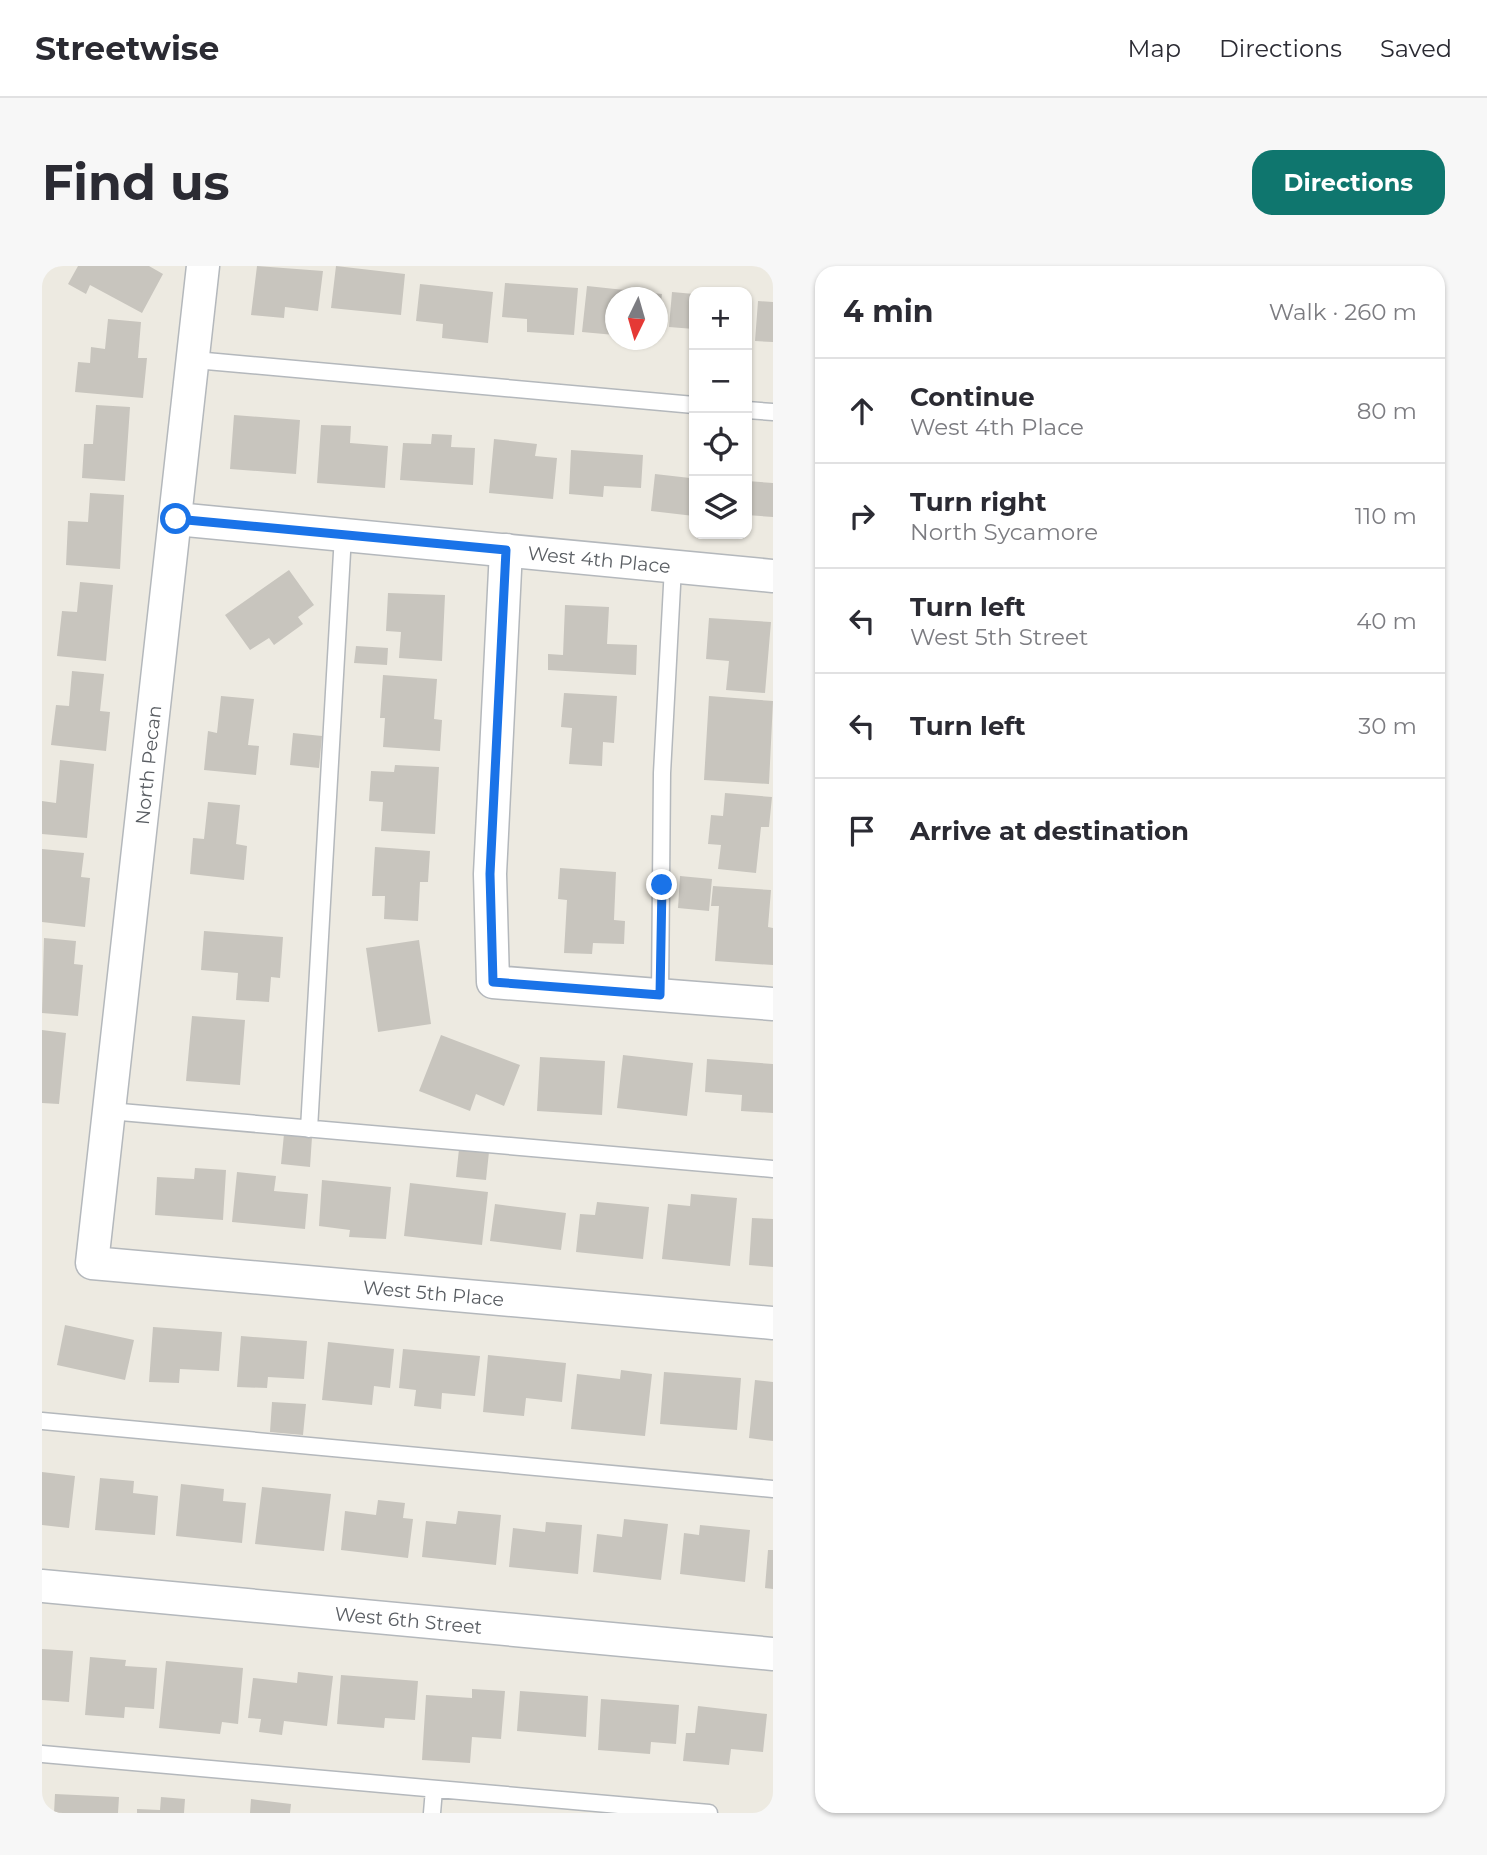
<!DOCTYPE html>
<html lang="en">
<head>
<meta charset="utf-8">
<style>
	:root { --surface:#fff; --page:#f7f7f7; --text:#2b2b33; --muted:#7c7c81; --line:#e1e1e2; --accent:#0f766e }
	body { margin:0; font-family:Montserrat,sans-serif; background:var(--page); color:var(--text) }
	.controls { position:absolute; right:21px; top:21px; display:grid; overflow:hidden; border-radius:14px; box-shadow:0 2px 5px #0004 }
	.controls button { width:63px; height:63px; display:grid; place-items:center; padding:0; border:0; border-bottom:2px solid var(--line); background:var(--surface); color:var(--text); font:35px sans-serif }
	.compass { position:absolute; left:563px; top:21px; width:63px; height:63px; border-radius:50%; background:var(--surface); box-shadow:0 2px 5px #0004; rotate:185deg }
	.stop { position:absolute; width:21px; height:21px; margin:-16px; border:5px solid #1a73e8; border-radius:50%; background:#fff }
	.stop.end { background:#1a73e8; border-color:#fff; box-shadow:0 2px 7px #0008 }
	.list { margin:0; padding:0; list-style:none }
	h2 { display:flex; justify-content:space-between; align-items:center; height:91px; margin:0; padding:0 28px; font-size:30px }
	h2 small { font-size:23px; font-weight:400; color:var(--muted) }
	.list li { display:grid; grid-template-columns:46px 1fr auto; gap:21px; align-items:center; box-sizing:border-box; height:105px; padding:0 28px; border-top:2px solid var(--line) }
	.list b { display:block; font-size:26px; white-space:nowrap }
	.list p { margin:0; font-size:23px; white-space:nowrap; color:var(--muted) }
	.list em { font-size:23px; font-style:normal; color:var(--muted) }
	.icon { flex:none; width:38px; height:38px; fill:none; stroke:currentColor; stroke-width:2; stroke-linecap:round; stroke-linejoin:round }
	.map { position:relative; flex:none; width:731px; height:1547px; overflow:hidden; border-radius:21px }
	header { display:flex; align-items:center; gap:42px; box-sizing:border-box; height:98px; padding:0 35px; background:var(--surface); border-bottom:2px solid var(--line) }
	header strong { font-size:33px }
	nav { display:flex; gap:38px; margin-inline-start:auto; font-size:24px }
	.intro { display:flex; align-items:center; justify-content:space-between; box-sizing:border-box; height:168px; padding:0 42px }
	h1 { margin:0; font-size:49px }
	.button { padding:18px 32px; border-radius:21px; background:var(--accent); color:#fff; font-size:24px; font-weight:700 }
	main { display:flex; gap:42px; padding:0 42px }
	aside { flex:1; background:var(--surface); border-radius:21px; box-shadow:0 2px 5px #0004 }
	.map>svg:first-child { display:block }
	.building { fill:#c8c5be }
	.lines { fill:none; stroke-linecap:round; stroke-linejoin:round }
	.service-casing { stroke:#b4b8bc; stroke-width:19 }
	.minor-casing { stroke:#b4b8bc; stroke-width:35 }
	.service { stroke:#fff; stroke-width:16 }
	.minor { stroke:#fff; stroke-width:32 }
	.route { stroke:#1a73e8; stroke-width:9 }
	.labels { text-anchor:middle; stroke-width:5; stroke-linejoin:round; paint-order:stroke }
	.street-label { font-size:19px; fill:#5a5e63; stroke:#fff }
</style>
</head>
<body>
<header>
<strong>Streetwise</strong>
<nav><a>Map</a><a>Directions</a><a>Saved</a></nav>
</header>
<div class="intro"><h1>Find us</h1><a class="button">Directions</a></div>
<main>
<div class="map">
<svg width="731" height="1547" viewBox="0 0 731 1547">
	<rect width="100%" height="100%" fill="#edeae1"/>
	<path class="building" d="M36,0H107L121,8L100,47L48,19L44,28L26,18Z
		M215,0L281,5L276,45L243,41L242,52L209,49Z
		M294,0L363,8L359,49L289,42Z
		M463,17L536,22L532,69L485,66V53L460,51Z
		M378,18L451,26L446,77L400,72L401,58L374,55Z
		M545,20L620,28L617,52L615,32H573V69L540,66Z
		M630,26L652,28V63L627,61Z
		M716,35L731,36V76L713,75Z
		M66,53L99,56L96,92H105L101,132L33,126L36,96L48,97L49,81L63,83Z
		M54,139L88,141L83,215L40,212L42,178H51Z
		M192,149L258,154L254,208L188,203Z
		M279,159L309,160L308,177L346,180L343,222L275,217Z
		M390,168L410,169L409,181L433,182L431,219L358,214L361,177L389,178Z
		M452,173L495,178L493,190L515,192L511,233L447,227Z
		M529,184L601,189L599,222L562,220L561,231L527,228Z
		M650,190L652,250L609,245L613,208L648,212Z
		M705,215L731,217V251L705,249Z
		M48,227L82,229L78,303L24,299L26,255L46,256Z
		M247,304L272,339L256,351L261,358L232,379L227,372L208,384L183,349Z
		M38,316L71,319L64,395L15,390L20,345L35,346Z
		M346,327L403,329L400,395L357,392L359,366L344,365Z
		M523,339L567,341L565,378L595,379L594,409L506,404V388L521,389Z
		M667,352L729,356L723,427L684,424L687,395L664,393Z
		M314,380L346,382L345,399L312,397Z
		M30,405L62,408L58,445L68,446L64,485L9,479L14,439L27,440Z
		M341,409L395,413L392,453L400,454L398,485L341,481L343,452H338Z
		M522,427L575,430L572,477L561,476L560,500L527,498L530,462L519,461Z
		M179,430L212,433L206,479L217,480L214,509L162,504L166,465L175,467Z
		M667,430L731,435L727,518L662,514Z
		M251,467L280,470L277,502L248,499Z
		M18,494L52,498L45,572L0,568V535L14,537Z
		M353,499L397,501L393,568L339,565L341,536L327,535L329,505L352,506Z
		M683,527L730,531L727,561H719L714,607L676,603L679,579L666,578L669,549L681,550Z
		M166,536L198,539L194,578L205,580L202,614L148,608L151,572L162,573Z
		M333,581L388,585L386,616H378L376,655L342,653L343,630H330Z
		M0,583L42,587L39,611L48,612L43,661L0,656Z
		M518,602L574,606L572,654L583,655L582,678L551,677L550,688L522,687L525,634L516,633Z
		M638,610L670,613L667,645L636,642Z
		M671,620L729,624L726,661L731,662V699L673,695L677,640H669Z
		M162,665L241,671L238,712L229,711L227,736L194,734L196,707L159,704Z
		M2,672L34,675L32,698L41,699L36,750L0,747Z
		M377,674L389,758L336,766L324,682Z
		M150,750L203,754L198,819L144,815Z
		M0,764L24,767L17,838L0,837Z
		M399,769L478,799L462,840L434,828L428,845L377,825Z
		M581,789L651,797L645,850L575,842Z
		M498,791L563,795L560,849L495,845Z
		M665,793L731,798V847L699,845L700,829L663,826Z
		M242,868L270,871L268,901L239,898Z
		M417,883L447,886L444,914L414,911Z
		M153,902L184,904L181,954L113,949L115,911L152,913Z
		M195,906L234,910L232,925L266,928L263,963L190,956Z
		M280,914L349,921L344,973L307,971L308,964L277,960Z
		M368,917L446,926L440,979L362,970Z
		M649,928L695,932L688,1000L620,993L626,938L648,940Z
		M555,936L607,941L601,993L534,986L538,948L553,949Z
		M453,938L524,947L519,984L448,975Z
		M710,952L731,953V1001L707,999Z
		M23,1059L92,1074L83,1114L15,1099Z
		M111,1061L180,1066L177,1105L138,1103L137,1117L107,1116Z
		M199,1070L265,1075L262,1113L226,1111L225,1122L195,1121Z
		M286,1076L352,1083L348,1122L332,1120L330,1139L280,1134Z
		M361,1083L438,1090L433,1130L400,1127L399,1143L372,1140L374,1124L357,1122Z
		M446,1089L524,1097L520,1136L484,1132L482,1150L441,1146Z
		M579,1104L610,1108L603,1170L529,1163L535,1108L578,1113Z
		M622,1106L699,1112L695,1164L618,1158Z
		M713,1114L731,1116V1175L707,1172Z
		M230,1136L264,1138L261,1169L228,1166Z
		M0,1206L33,1210L27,1262L0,1259Z
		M58,1212L92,1215L91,1227L116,1230L113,1269L53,1264Z
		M139,1218L182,1223L181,1235L204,1237L200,1277L134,1270Z
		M220,1221L289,1228L282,1285L213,1278Z
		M336,1234L363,1237L361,1252L371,1253L366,1292L299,1284L303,1245L334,1249Z
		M416,1245L459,1249L454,1299L380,1291L384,1255L414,1258Z
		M582,1253L626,1258L619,1314L551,1306L555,1268L580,1271Z
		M504,1256L540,1259L536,1308L467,1301L471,1262L503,1266Z
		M658,1259L708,1264L703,1316L638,1308L642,1267L657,1269Z
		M726,1284H731V1323L723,1322Z
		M0,1383L31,1385L27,1436L0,1434Z
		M48,1391L84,1394L83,1400L115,1402L112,1443L83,1441L82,1452L43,1449Z
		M124,1395L201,1402L196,1458L180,1456L178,1468L117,1462Z
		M256,1406L291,1410L285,1460L242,1455L240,1469L217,1466L219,1453L206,1452L211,1412L255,1417Z
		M299,1409L376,1415L373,1454L343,1452L342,1462L295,1458Z
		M430,1423L463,1425L459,1473L430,1471L428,1497L380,1494L384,1429L430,1432Z
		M478,1425L546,1430L544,1471L475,1465Z
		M559,1433L637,1439L634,1478L609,1476L608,1488L556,1484Z
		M656,1440L725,1448L721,1486L689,1483L687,1499L641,1495L644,1467H653Z
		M13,1528L77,1531L76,1547H12Z
		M119,1531L143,1533L142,1547H95V1543L118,1544Z
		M209,1533L249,1538L248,1547H208Z"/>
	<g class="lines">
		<g class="service-casing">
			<path id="service" d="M153,94L652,139
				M705,144L731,146
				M618,729L620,507L631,301
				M67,845L731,903
				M267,863L301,269
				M0,1155L731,1223
				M0,1488L667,1547
				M390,1547L392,1523"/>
		</g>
		<g class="minor-casing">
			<g id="minor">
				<path id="s1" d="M161,0L50,997L731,1057"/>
				<path id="s2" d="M134,253L731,310"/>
				<path d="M464,284L448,608L451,716L731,738"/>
				<path id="s3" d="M0,1320L731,1388"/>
			</g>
		</g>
		<use href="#service" class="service"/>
		<use href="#minor" class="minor"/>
	</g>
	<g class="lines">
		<path class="route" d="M134,253L464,284L448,608L451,716L618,729L620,619"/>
	</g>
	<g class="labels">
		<g class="street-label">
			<text dy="7" stroke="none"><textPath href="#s2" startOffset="425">West 4th Place</textPath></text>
			<text transform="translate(106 499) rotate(-84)" y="7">North Pecan</text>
			<text dy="7" stroke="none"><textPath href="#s1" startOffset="1346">West 5th Place</textPath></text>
			<text dy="7" stroke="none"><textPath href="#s3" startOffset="368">West 6th Street</textPath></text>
		</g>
	</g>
</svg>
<div class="controls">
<button>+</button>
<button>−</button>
<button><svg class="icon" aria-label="locate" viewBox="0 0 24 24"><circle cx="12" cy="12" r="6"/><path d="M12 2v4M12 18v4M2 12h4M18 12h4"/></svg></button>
<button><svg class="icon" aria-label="layers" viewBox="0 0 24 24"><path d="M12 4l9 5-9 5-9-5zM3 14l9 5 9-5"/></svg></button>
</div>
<svg class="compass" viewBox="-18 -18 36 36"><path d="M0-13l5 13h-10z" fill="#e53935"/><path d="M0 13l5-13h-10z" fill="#7c7c81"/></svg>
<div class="stop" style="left:134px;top:253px"></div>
<div class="stop end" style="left:620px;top:619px"></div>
</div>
<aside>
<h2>4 min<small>Walk · 260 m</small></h2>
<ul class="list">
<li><svg class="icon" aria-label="ahead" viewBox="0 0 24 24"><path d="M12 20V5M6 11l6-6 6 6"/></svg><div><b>Continue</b><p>West 4th Place</p></div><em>80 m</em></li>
<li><svg class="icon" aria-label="right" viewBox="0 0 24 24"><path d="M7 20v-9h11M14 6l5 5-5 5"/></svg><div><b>Turn right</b><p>North Sycamore</p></div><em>110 m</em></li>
<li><svg class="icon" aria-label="left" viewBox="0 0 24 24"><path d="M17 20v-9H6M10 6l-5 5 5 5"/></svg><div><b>Turn left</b><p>West 5th Street</p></div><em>40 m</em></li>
<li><svg class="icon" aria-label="left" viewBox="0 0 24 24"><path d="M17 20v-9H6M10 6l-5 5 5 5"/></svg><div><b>Turn left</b></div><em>30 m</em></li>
<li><svg class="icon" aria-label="arrive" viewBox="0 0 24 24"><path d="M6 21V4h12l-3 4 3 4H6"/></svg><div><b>Arrive at destination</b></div></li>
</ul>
</aside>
</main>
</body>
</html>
